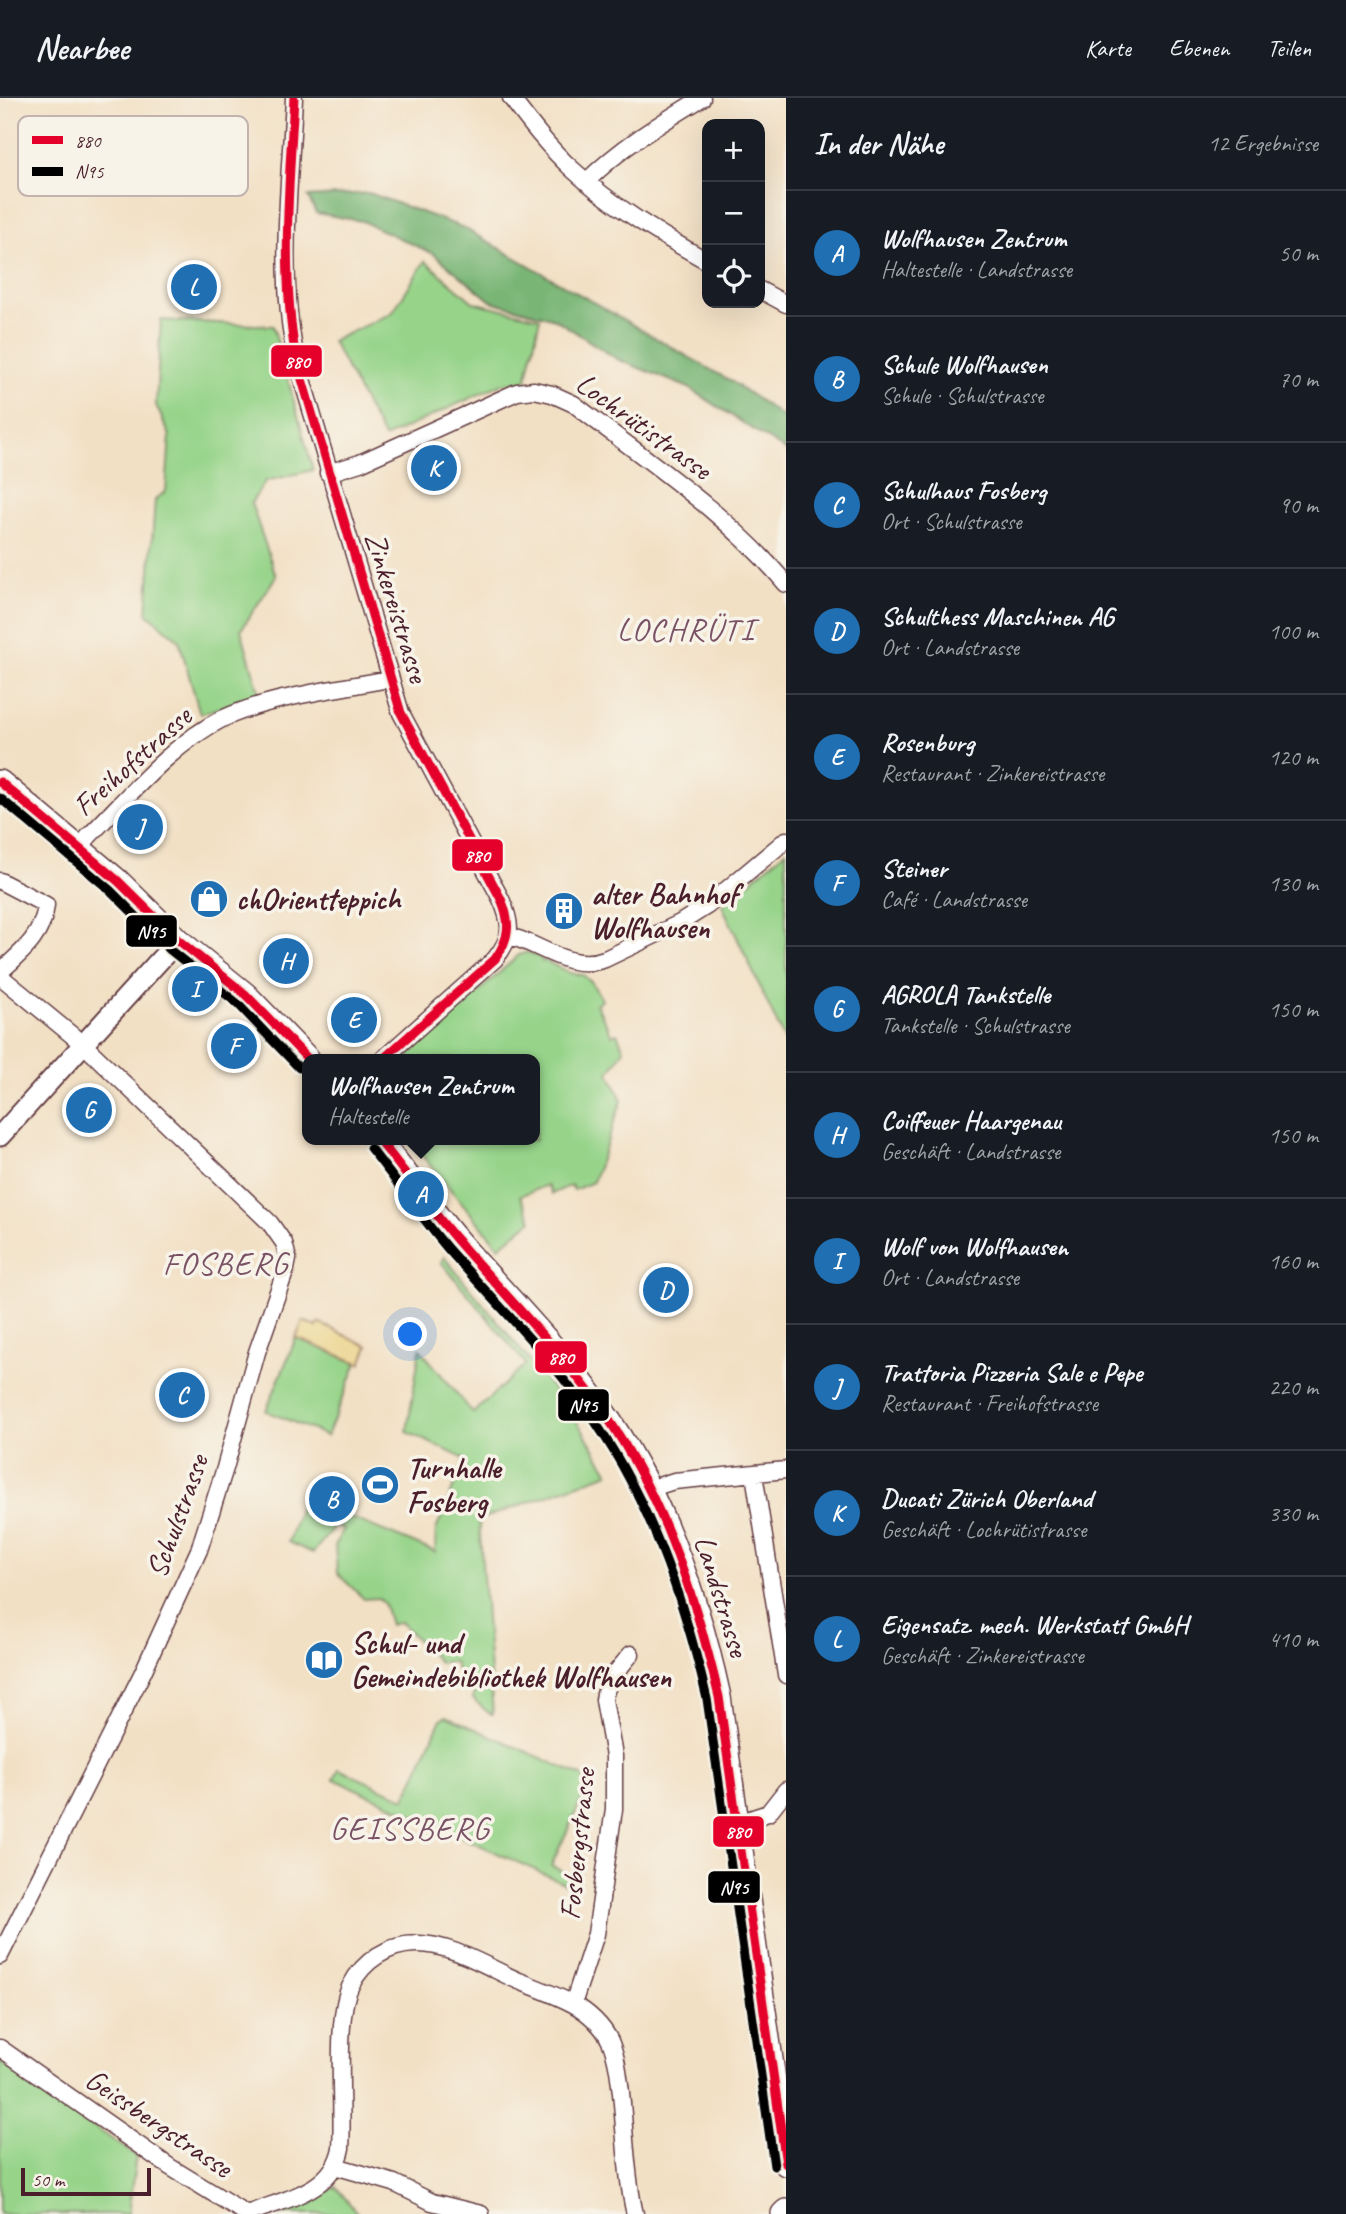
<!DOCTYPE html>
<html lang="de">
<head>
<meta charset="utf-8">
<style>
	:root { --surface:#171b24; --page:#20242c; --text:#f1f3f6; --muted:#9ea1a6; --line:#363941; --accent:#1f6fb2 }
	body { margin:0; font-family:Caveat,sans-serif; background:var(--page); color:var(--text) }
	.controls { position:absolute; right:21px; top:21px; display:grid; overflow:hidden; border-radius:14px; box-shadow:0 7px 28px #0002 }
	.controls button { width:63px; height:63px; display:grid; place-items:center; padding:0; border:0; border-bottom:2px solid var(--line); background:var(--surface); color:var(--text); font:35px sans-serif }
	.scale { position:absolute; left:21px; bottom:18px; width:130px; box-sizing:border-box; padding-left:7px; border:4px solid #4a1f2b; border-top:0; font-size:19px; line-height:24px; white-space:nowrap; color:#4a1f2b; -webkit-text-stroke:5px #f7f3e8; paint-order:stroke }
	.you { position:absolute; left:411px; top:1237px; width:24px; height:24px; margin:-18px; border:5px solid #fff; border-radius:50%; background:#1a73e8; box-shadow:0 0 0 10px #1a73e833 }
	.badge { display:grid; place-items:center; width:46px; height:46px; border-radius:50%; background:var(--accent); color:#fff; font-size:23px; font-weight:700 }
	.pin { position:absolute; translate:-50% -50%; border:4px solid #fff; box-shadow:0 2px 7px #0006 }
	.popup { position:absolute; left:302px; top:956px; width:238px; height:91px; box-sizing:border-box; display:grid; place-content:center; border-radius:14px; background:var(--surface); filter:drop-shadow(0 2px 5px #0005); font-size:23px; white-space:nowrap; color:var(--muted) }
	.popup b { font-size:26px; color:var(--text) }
	.popup::after { content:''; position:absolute; left:50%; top:100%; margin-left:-14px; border:14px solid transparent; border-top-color:var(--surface) }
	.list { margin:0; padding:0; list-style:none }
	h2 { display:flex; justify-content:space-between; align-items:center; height:91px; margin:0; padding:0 28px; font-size:30px }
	h2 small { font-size:23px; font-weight:400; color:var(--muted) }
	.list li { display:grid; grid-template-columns:46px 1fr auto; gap:21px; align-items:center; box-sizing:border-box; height:126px; padding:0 28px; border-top:2px solid var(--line) }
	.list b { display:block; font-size:26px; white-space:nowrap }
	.list p { margin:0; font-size:23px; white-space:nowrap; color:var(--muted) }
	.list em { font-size:23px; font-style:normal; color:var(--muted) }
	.icon { flex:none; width:38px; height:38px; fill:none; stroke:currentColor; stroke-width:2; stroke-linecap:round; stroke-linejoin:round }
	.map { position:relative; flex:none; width:786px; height:2116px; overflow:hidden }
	header { display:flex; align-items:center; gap:42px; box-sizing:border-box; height:98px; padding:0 35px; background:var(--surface); border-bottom:2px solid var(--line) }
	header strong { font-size:33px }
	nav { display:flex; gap:38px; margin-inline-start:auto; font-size:24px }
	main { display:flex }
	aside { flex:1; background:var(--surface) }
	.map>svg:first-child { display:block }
	.green { fill:#97d48a; stroke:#707a5a; stroke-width:2 }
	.forest { fill:#79b676; stroke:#626a50; stroke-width:2 }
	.sand { fill:#eeda9e; stroke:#9c7c64; stroke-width:2 }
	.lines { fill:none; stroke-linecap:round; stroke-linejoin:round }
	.minor-casing { stroke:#633c42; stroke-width:19 }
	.tertiary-casing { stroke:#633c42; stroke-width:23 }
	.secondary-casing { stroke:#633c42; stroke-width:26 }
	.minor { stroke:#fff; stroke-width:16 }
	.tertiary { stroke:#fff; stroke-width:19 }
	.secondary { stroke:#fff; stroke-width:23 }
	.bus-1-casing { stroke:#f7f3e8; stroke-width:14 }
	.bus-2-casing { stroke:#f7f3e8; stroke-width:14 }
	.bus-1 { stroke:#e4002b; stroke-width:9 }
	.bus-2 { stroke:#000; stroke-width:9 }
	.labels { text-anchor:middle; stroke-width:7; stroke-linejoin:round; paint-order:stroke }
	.street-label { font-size:30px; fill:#4a1f2b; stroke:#f7f3e8 }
	.poi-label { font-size:30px; font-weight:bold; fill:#4a1f2b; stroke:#f7f3e8; text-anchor:start }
	.neighbourhood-label { font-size:32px; letter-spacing:2px; fill:#7a5265; stroke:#f7f3e8 }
	.key { fill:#f7f3e8; stroke:#c3b3af; stroke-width:2 }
	.key-label { font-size:19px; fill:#4a1f2b }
	.line-badge { stroke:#f7f3e8; stroke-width:2.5 }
	.badge-label { font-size:19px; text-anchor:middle; font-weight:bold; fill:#fff }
</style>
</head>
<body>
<header>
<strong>Nearbee</strong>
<nav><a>Karte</a><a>Ebenen</a><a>Teilen</a></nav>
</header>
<main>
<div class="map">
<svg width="786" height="2116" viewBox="0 0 786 2116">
	<rect width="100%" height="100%" fill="#f7f3e8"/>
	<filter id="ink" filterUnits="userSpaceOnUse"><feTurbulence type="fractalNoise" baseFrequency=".0143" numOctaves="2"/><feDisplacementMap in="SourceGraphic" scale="14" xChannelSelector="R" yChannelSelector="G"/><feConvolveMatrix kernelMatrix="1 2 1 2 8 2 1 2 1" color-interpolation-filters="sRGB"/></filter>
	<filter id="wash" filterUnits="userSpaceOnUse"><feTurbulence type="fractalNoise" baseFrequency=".00686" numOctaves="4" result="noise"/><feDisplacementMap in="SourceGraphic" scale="28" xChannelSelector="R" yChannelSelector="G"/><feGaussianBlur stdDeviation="1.57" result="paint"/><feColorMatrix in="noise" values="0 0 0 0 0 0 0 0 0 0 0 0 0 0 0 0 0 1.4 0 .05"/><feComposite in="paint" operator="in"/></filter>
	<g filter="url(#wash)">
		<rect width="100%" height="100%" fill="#f2e0c5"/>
		<path class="green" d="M425,163L473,204L540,220L526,283L501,286L384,340L332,243L392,215Z
			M161,222L273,228L313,372L266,383L251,405L276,478L241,532L260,597L200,616L179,542L147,515L155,402L166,393L170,338L156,307Z
			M786,753V945L722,807Z
			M528,854L541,860L542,864L546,863L570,875L583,877L592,885L602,902L596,906L612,937L617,935L624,952L609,975L622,1002L593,1084L574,1092L571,1087L552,1096L547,1087L520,1098L532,1122L499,1149L409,1042H535V961H404L519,857Z
			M444,1159L550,1287L573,1317L609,1375L479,1422L493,1616H490L473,1601L475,1589L457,1573L455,1564H439L400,1524L390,1527L384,1506L379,1500L364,1501L337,1475L335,1446L344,1431L335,1427L313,1455L288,1444L303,1400L435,1454L436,1432L465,1361L407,1334L420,1251L473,1315L526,1266L441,1164Z
			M296,1240L357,1265L327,1338L266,1313Z
			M446,1618L582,1678L588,1688L551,1768L575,1779L570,1788L334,1681L339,1671L405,1701L441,1621Z
			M0,1963L136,2058L128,2116H0Z
			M336,2089L358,2116H279Z"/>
		<path class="forest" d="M369,95L464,130L734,285L786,321V353L689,290L617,261L555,221L491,203L434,156L362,123L316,115L308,99Z"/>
		<path class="sand" d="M303,1223L317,1229L319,1225L368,1248L361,1266L296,1240Z"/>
	</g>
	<g filter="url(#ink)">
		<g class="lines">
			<g class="minor-casing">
				<path id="minor" d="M294,0C290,86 278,176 296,261L401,615L501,801C512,826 513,839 495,861L383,961
					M511,0C530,25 549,50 572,71C612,108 659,136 707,163
					M587,83C621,49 661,25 702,0
					M760,192L786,206
					M328,375L360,365L517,294L534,292L552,296L574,306C646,362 727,415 786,486
					M79,751L89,738C129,698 172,646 222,621C268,599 338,591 389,581
					M0,783L46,807C43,838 22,854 0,874
					M509,838C542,846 569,874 605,861L680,825L707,808L786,742
					M0,878L84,947L270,1125L284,1145L288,1161L286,1171L257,1254L225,1370L199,1452L142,1576L0,1858
					M754,1376L786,1577
					M649,1391L674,1383L786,1372
					M738,1725L768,1715L786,1692
					M573,1906L596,1836L614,1711V1658L604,1602C606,1583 620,1570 631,1556
					M0,1950L170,2069L247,2116
					M335,2068L394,2085L432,2104L481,2116
					M247,2116C284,2101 333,2094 341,2050C344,2008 334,1920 351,1887C364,1862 388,1847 415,1846C448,1844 489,1870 519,1883C537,1890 556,1897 573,1906C588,1914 603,1928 610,1943C617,1959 619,1978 621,1995C625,2032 626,2080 635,2116"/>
			</g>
			<g class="tertiary-casing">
				<path id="tertiary" d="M0,1038L178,842"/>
			</g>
			<g class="secondary-casing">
				<path id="secondary" d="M0,684L118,783L178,842L245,896L308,961
					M379,1042C407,1074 429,1110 457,1142C509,1202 567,1258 611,1325C666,1408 698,1502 719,1599L786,2066
					M783,2116L786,2113"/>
			</g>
			<use href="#minor" class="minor"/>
			<use href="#tertiary" class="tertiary"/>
			<use href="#secondary" class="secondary"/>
			<g class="bus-1-casing">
				<path id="bus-1" d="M294,0C289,88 281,174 296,261L401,615L501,801C511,824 510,840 495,861L383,961
					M0,684L118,783L178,842L245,896L308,961
					M379,1042C406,1074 429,1110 457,1142C502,1194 551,1243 592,1298C659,1387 694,1492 719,1599L786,2066"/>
			</g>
			<g class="bus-2-casing">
				<path id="bus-2" d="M0,700L110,792L170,852L237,905L299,970
					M370,1050C397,1083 420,1118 448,1151C494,1203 544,1252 584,1308C648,1396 683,1497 707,1601L774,2068"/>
			</g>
			<use href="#bus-1" class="bus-1"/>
			<use href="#bus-2" class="bus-2"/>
		</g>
	</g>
	<defs>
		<g id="shop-disc" transform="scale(2.0125)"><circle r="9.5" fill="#1f6fb2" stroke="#f7f3e8"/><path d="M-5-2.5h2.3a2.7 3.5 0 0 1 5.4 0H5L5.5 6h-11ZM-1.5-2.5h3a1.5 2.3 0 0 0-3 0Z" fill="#fff"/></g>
		<g id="building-disc" transform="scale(2.0125)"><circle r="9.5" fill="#1f6fb2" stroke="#f7f3e8"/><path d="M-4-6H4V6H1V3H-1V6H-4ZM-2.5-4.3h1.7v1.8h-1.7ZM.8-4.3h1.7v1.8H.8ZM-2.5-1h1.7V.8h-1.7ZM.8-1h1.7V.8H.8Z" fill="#fff"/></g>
		<g id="stadium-disc" transform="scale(2.0125)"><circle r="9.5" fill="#1f6fb2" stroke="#f7f3e8"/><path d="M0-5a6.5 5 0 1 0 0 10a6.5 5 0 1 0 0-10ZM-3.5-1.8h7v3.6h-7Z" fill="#fff"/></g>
		<g id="library-disc" transform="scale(2.0125)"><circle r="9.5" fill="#1f6fb2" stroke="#f7f3e8"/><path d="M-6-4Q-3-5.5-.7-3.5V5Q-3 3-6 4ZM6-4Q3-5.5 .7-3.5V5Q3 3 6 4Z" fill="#fff"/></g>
	</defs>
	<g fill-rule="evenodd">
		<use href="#shop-disc" x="209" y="801"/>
		<use href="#building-disc" x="564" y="813"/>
		<use href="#stadium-disc" x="380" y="1387"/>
		<use href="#library-disc" x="324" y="1562"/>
	</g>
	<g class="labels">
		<g class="street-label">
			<text transform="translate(644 328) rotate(36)" y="10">Lochrütistrasse</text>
			<text transform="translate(397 509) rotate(73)" y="10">Zinkereistrasse</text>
			<text transform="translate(132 663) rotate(-42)" y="10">Freihofstrasse</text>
			<text transform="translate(177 1418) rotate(-70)" y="10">Schulstrasse</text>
			<text transform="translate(722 1498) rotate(73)" y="10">Landstrasse</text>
			<text transform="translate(577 1746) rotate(-84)" y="10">Fosbergstrasse</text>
			<text transform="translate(159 2025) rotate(34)" y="10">Geissbergstrasse</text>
		</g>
		<g class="poi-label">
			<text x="591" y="806">alter Bahnhof<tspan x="591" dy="34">Wolfhausen</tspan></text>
			<text x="236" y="811">chOrientteppich</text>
			<text x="407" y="1380">Turnhalle<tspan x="407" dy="34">Fosberg</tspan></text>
			<text x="351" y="1555">Schul- und<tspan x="351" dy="34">Gemeindebibliothek Wolfhausen</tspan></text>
		</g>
		<g class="neighbourhood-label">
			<text x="686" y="542">LOCHRÜTI</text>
			<text x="226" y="1176">FOSBERG</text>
			<text x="410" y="1741">GEISSBERG</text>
		</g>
	</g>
	<rect x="18" y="18" width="230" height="80" rx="10" class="key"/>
	<rect x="32" y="38" width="31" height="8" fill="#e4002b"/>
	<rect x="32" y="69" width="31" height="9" fill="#000"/>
	<g class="key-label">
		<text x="75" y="49">880</text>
		<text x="75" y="80">N95</text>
	</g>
	<g class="line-badge">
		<rect x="270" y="246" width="53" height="34" rx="7" fill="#e4002b"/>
		<rect x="451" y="740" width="53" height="34" rx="7" fill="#e4002b"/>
		<rect x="125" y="816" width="53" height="34" rx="7" fill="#000"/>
		<rect x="534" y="1242" width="54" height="34" rx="7" fill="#e4002b"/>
		<rect x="557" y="1290" width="53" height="34" rx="7" fill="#000"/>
		<rect x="712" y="1717" width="53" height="33" rx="7" fill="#e4002b"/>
		<rect x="707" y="1772" width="54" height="34" rx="7" fill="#000"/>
	</g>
	<g class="badge-label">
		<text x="297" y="270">880</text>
		<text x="477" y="764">880</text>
		<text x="151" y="840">N95</text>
		<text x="561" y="1266">880</text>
		<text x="583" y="1314">N95</text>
		<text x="738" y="1740">880</text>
		<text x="734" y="1796">N95</text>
	</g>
</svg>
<div class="controls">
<button>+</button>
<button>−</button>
<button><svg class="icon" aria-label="locate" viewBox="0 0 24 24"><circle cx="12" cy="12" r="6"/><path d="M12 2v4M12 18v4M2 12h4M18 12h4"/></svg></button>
</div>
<div class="scale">50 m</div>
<div class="you"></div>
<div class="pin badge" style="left:421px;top:1096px">A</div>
<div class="popup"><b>Wolfhausen Zentrum</b>Haltestelle</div>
<div class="pin badge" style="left:332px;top:1401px">B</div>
<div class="pin badge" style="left:182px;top:1297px">C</div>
<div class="pin badge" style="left:666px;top:1192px">D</div>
<div class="pin badge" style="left:354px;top:922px">E</div>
<div class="pin badge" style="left:234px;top:948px">F</div>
<div class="pin badge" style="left:89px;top:1012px">G</div>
<div class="pin badge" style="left:286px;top:863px">H</div>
<div class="pin badge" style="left:195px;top:891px">I</div>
<div class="pin badge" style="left:140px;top:729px">J</div>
<div class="pin badge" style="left:434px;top:370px">K</div>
<div class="pin badge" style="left:194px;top:189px">L</div>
</div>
<aside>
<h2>In der Nähe<small>12 Ergebnisse</small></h2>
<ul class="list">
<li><span class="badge">A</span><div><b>Wolfhausen Zentrum</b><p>Haltestelle · Landstrasse</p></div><em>50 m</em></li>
<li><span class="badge">B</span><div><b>Schule Wolfhausen</b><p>Schule · Schulstrasse</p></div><em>70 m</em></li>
<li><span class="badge">C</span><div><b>Schulhaus Fosberg</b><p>Ort · Schulstrasse</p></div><em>90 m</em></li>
<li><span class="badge">D</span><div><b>Schulthess Maschinen AG</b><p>Ort · Landstrasse</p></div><em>100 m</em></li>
<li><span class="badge">E</span><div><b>Rosenburg</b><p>Restaurant · Zinkereistrasse</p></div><em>120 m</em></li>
<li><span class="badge">F</span><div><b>Steiner</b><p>Café · Landstrasse</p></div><em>130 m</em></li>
<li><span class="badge">G</span><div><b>AGROLA Tankstelle</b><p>Tankstelle · Schulstrasse</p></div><em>150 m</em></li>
<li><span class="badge">H</span><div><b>Coiffeuer Haargenau</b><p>Geschäft · Landstrasse</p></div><em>150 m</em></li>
<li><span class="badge">I</span><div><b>Wolf von Wolfhausen</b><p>Ort · Landstrasse</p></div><em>160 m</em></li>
<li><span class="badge">J</span><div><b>Trattoria Pizzeria Sale e Pepe</b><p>Restaurant · Freihofstrasse</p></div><em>220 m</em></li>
<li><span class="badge">K</span><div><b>Ducati Zürich Oberland</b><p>Geschäft · Lochrütistrasse</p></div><em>330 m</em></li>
<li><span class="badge">L</span><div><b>Eigensatz. mech. Werkstatt GmbH</b><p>Geschäft · Zinkereistrasse</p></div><em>410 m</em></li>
</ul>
</aside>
</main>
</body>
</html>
